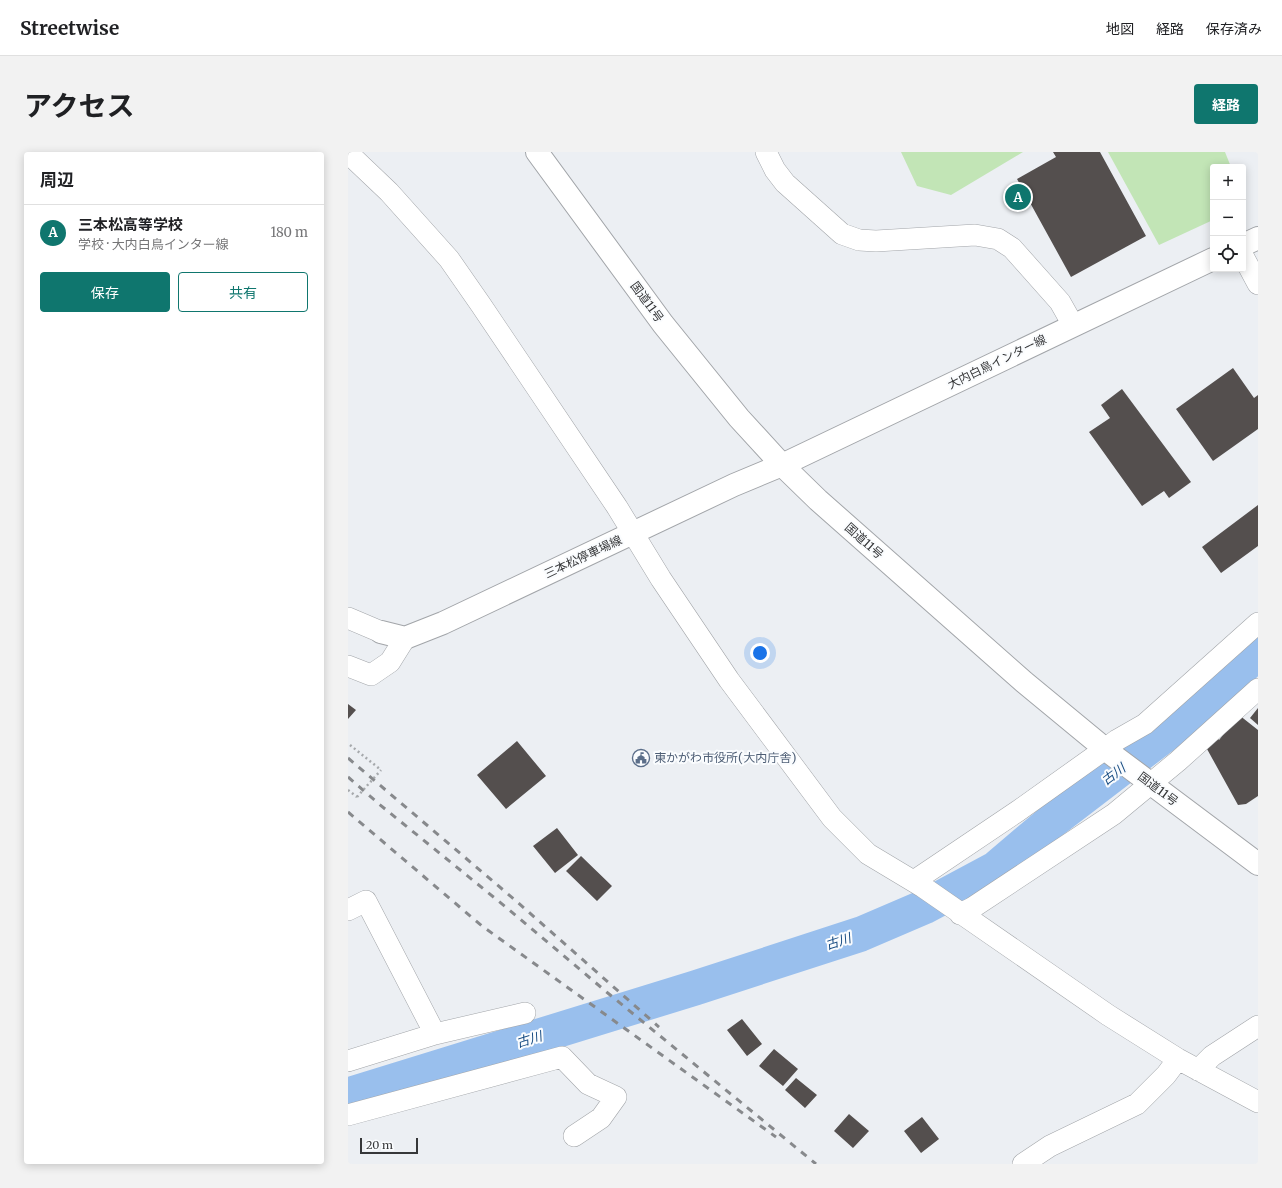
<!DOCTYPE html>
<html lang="ja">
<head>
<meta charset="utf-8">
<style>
	:root { --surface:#fff; --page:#f2f2f2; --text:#202124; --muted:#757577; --line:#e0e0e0; --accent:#0f766e }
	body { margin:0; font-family:Merriweather,"Noto Sans JP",serif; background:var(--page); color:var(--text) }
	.controls { position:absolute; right:12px; top:12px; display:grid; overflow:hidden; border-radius:4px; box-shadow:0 2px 10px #0003 }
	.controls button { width:36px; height:36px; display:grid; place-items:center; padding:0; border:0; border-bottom:1px solid var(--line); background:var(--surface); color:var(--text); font:20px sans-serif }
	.scale { position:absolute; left:12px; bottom:10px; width:58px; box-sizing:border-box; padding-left:4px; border:2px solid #363739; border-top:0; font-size:11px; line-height:14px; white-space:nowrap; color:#363739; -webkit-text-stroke:3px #fafcfe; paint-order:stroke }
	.you { position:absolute; left:412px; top:501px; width:14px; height:14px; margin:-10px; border:3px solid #fff; border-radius:50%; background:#1a73e8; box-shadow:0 0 0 6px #1a73e833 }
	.badge { display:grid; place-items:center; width:26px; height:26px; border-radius:50%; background:var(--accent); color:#fff; font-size:13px; font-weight:700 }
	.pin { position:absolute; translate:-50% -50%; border:2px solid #fff; box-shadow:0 1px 4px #0006 }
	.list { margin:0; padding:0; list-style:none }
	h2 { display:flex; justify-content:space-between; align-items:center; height:52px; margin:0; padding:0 16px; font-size:17px }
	h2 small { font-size:13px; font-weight:400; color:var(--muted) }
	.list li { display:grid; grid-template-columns:26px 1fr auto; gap:12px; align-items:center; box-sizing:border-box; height:56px; padding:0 16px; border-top:1px solid var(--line) }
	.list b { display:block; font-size:15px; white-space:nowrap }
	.list p { margin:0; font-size:13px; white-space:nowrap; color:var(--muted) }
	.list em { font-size:13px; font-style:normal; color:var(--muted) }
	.actions { display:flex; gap:8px; padding:12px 16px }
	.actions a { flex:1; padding:9px 0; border:1px solid var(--accent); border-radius:4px; text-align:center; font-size:14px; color:var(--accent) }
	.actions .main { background:var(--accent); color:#fff }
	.icon { flex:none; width:22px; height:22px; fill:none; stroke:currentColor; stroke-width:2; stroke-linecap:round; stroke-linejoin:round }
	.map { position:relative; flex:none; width:910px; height:1012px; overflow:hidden; border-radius:4px }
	header { display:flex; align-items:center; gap:24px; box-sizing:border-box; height:56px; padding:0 20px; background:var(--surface); border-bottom:1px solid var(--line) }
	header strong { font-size:19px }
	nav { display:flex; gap:22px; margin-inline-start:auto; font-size:14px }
	.intro { display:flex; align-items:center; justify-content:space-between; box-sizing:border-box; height:96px; padding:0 24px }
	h1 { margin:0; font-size:28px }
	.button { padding:10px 18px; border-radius:4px; background:var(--accent); color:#fff; font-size:14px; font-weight:700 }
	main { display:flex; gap:24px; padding:0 24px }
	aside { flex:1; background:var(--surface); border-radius:4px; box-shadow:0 2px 10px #0003 }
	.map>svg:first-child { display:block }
	.green { fill:#c2e5b6 }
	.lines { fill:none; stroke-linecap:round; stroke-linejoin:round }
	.river { stroke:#99bfed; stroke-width:35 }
	.building { fill:#544f4e }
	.minor-casing { stroke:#a2a5a9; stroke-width:22 }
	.major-casing { stroke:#a2a5a9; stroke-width:24 }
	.highway-casing { stroke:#a2a5a9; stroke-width:24 }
	.path { stroke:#a6a9ac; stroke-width:2.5; stroke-dasharray:2 3; stroke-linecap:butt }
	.minor { stroke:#fff; stroke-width:21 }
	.major { stroke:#fff; stroke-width:22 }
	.highway { stroke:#fff; stroke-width:22 }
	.rail { stroke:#87898c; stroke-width:3; stroke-dasharray:7 7; stroke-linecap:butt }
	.path-bridge { stroke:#a6a9ac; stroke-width:2.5; stroke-dasharray:2 3; stroke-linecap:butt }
	.labels { text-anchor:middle; stroke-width:4; stroke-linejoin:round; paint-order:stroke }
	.street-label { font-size:12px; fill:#363739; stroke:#fafcfe }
	.service-label { font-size:12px; fill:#4e5e75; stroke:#fafcfe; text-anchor:start }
	.water-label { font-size:13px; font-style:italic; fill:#144980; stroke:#fafcfe }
</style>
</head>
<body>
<header>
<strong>Streetwise</strong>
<nav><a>地図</a><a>経路</a><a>保存済み</a></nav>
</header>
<div class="intro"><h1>アクセス</h1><a class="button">経路</a></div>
<main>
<aside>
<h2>周辺<small></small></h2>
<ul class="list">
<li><span class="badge">A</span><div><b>三本松高等学校</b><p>学校 · 大内白鳥インター線</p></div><em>180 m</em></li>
</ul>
<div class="actions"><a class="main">保存</a><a>共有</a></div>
</aside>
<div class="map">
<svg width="910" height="1012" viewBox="0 0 910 1012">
	<rect width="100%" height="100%" fill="#eceff3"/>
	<path class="green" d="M553,0H675L603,43L569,34Z
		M760,0H877L883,15H865V68L811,93Z"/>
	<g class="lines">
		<path class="river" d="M0,943L347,836L513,782L576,755L647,717L699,673L852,556L910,500"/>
	</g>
	<path class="building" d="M705,0H752L798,84L723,125L669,27L708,5Z
		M885,216L906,246L910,243V277L865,309L828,257Z
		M774,237L843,330L821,346L816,339L794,354L741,280L762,266L753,253Z
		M910,353V394L873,421L854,395Z
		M0,552L8,558L0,567Z
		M910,556V573L902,566Z
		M891,563L910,578V644L898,652L890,653L859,597L869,585L871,588Z
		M169,589L198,624L158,657L129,623Z
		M209,676L230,703L207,721L185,694Z
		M233,704L264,734L249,749L218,719Z
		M394,867L414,892L399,904L379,878Z
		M426,897L450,917L435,934L411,914Z
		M448,926L469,943L457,956L437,938Z
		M501,962L521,979L505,996L486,979Z
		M574,965L591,987L573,1001L556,979Z"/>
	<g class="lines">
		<g class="minor-casing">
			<path id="minor" d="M418,0L427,18L437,31L494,82L511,88L528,89L627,83L650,87L664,96L712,150L725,173
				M0,1L41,40L101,107L133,153L269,355L313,427L381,528L484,666L520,702L575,735L760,863L830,907L910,950
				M895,104L910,132
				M0,466L33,480
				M0,514L23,523L42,510L57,486
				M566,729L670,659L757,597L769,588L797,572L910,471
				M0,758L18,749L87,882
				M612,762L624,756L766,662L830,609L910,537
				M0,909L87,882L177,861
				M850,918L864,904L910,874
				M0,963L214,905L240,932L268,945L253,966L226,984
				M675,1012L702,994L789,952L818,923L830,907"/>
		</g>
		<g class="major-casing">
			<path id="major" d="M895,93L910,86
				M33,480L57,486L95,471L386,333L434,313L865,107"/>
		</g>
		<g class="highway-casing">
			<path id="highway" d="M189,0L315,172L391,266L434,313L470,348L676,530L762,601L910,712"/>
		</g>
		<path class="path" d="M2,593L33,618
			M0,638L9,645"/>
		<use href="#minor" class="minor"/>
		<use href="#major" class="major"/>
		<use href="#highway" class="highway"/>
		<path class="rail" d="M0,606L167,748L311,875
			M0,625L31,652L159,756L261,842L468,1012
			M0,660L134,774L428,985"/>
		<path class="path-bridge" d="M9,645L33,618"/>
	</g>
	<defs>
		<g id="civic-ring" transform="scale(0.9)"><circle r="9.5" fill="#fafcfe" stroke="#5c6f8a" stroke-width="1.5"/><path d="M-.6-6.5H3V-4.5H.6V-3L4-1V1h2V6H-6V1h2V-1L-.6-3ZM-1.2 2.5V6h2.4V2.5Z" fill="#5c6f8a"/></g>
	</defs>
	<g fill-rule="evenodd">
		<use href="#civic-ring" x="293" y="606"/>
	</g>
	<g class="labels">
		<g class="street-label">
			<text transform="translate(299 150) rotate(54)" y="4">国道11号</text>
			<text transform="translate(649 210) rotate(-26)" y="4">大内白鳥インター線</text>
			<text transform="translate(516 389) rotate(42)" y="4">国道11号</text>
			<text transform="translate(235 405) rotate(-25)" y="4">三本松停車場線</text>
			<text transform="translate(810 637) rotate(37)" y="4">国道11号</text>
		</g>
		<g class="service-label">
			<text x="306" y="610">東かがわ市役所(大内庁舎)</text>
		</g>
		<g class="water-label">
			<text transform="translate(765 622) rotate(-37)" y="5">古川</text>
			<text transform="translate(490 789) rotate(-18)" y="5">古川</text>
			<text transform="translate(181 887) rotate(-17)" y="5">古川</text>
		</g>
	</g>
</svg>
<div class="controls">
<button>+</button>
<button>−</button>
<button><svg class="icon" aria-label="locate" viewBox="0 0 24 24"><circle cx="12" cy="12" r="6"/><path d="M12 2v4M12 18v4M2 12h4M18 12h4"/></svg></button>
</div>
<div class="scale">20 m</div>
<div class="you"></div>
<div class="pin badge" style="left:670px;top:45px">A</div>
</div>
</main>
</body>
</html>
